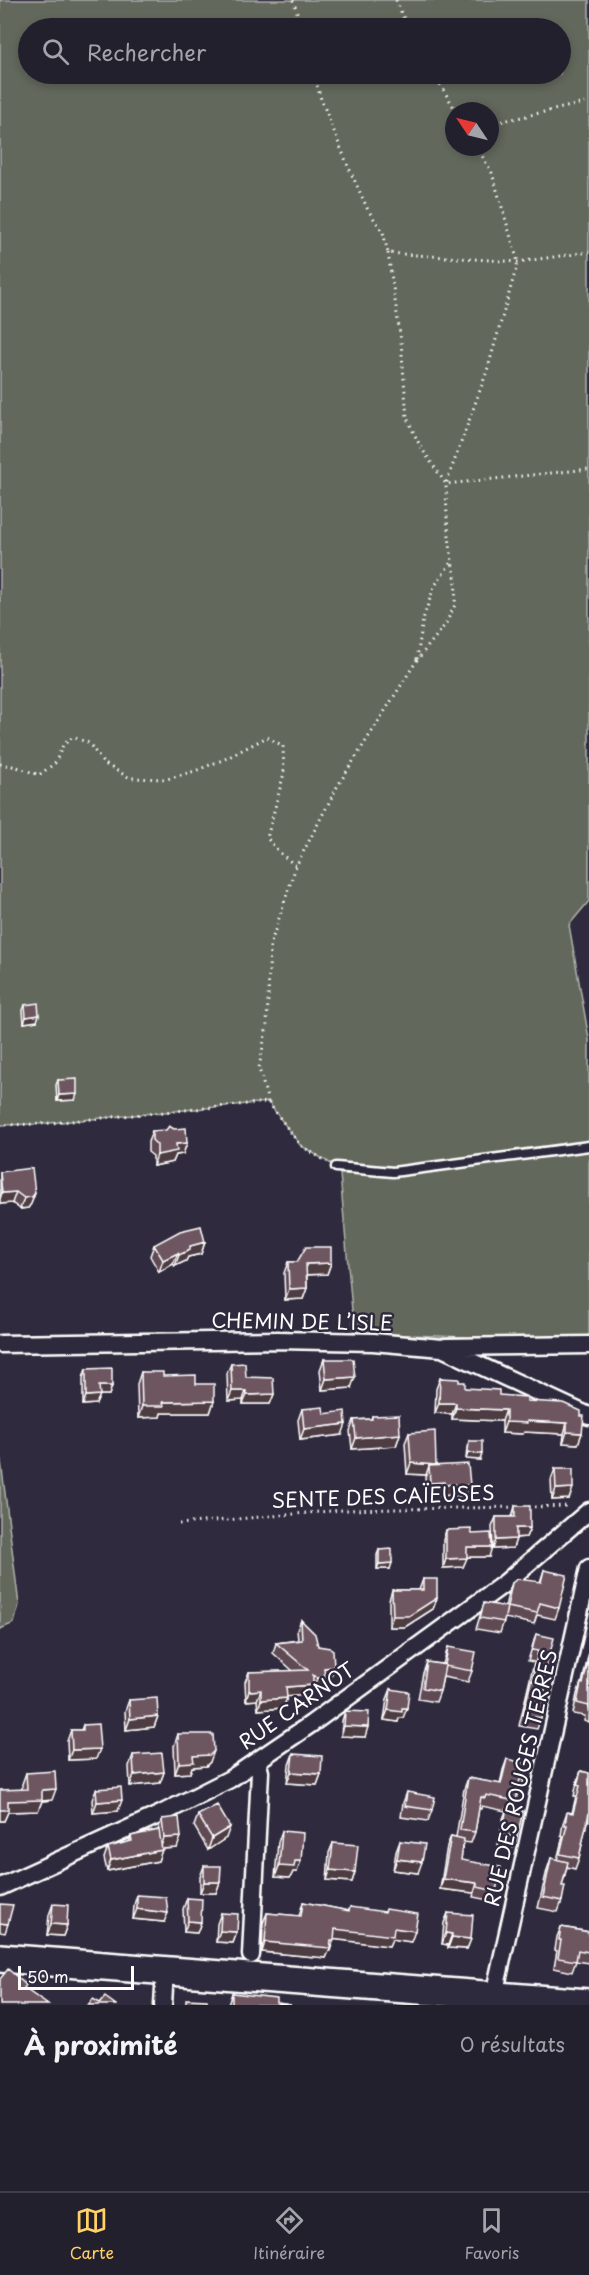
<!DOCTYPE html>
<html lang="fr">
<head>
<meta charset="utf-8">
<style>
	:root { --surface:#23202e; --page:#2b2836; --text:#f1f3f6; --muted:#a3a3aa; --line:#403e4a; --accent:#ffd166 }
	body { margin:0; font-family:"Playpen Sans",sans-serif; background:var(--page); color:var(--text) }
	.compass { position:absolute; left:445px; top:102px; width:54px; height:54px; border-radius:50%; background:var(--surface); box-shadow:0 3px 9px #0003; rotate:305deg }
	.scale { position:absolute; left:18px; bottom:15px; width:116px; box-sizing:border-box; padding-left:6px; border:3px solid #fff; border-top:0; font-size:16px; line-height:21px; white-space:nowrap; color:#fff; -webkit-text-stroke:4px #2f2a3d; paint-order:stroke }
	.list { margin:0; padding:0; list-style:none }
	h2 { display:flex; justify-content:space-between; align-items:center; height:78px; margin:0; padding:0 24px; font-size:26px }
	h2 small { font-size:20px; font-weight:400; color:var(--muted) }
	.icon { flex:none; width:33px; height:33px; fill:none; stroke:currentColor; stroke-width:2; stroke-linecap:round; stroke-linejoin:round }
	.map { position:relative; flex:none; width:589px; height:2005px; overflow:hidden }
	.search { position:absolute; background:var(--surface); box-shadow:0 3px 9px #0003; left:18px; right:18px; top:18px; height:66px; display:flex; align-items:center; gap:15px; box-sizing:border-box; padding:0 21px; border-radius:33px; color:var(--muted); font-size:22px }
	.sheet { height:186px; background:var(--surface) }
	nav { display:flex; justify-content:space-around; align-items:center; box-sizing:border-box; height:84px; border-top:2px solid var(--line); background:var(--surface); font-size:16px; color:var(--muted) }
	nav a { display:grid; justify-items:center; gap:3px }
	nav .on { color:var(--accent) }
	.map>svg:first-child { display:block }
	.green { fill:#62685b; stroke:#b0b4ad; stroke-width:1.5; fill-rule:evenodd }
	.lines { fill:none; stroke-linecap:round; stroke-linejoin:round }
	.lane-casing { stroke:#fff; stroke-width:13 }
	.street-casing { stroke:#fff; stroke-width:21 }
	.primary-casing { stroke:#fff; stroke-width:32 }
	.path { stroke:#fff; stroke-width:3; stroke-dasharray:1.5 4.5; stroke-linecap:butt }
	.lane { stroke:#2f2a3d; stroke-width:8 }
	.street { stroke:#2f2a3d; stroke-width:16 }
	.primary { stroke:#2f2a3d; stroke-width:27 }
	.wall { fill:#5f4a53; stroke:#fff; stroke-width:1.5 }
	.shaded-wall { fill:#4d3c43; stroke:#fff; stroke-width:1.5 }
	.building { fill:#6e5660; stroke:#fff; stroke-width:1.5 }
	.labels { text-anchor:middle; stroke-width:5; stroke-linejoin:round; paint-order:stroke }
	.street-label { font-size:20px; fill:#fff; stroke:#2f2a3d }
</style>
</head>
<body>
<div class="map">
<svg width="589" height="2005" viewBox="0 0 589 2005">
	<rect width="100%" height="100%" fill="#2f2a3d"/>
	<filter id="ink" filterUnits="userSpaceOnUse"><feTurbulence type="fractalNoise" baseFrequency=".0167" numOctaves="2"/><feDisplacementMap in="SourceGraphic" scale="12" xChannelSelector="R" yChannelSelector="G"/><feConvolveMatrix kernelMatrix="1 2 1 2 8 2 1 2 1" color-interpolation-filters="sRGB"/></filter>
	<g filter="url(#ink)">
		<path class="green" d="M0,0H589V901L569,925L589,1039V1146L399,1171L336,1167L300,1145L268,1102L40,1124L0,1125ZM28,28H560V74H28ZM454,111H490V147H454Z
			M589,1149V1339L471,1342L465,1337L354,1333L340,1174L398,1175Z
			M0,1453L19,1605L14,1623L0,1629Z"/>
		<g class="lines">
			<g class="lane-casing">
				<path id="lane" d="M336,1167L393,1172L589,1146"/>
			</g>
			<g class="street-casing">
				<path id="street" d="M0,1344L278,1340L373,1342L442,1348L589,1416
					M445,1347L589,1345
					M0,1887L163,1813L230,1779L311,1724L505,1583L589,1511
					M251,1955L260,1772L257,1761
					M492,2004L589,1568
					M163,2005L165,1970"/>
			</g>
			<g class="primary-casing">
				<path id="primary" d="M0,1958L589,2003"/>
			</g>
			<path class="path" d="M293,0L302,28
				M396,0L408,28
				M314,74L321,99L348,166L368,210L383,232L388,253L518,262L589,252
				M434,74L456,111
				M490,124L589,102
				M388,253L401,341L407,418L420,446L446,484L589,469
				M417,659L423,619L434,587L452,561
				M0,764L17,767L39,775L55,763L63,745L73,737L89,743L103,763L130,778L167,779L195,771L227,758L267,737L283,746L284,773L267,838L280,853L296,866
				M268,1102L259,1068L267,1025L270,946L296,866L337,787L417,660L445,625L455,605L456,581L452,561L447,519L446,484L487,371L518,262L492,173L477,147
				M0,1125L40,1124L268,1102L300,1145L327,1162
				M528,1507L570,1506
				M179,1524L342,1510L519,1507"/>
			<use href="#lane" class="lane"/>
			<use href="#street" class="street"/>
			<use href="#primary" class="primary"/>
		</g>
		<path class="wall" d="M25,1005L37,1021L24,1023L23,1010Z
			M58,1080L75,1100L57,1101L56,1085Z
			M152,1131L187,1143L183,1154L176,1155L173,1162L153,1166V1156L148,1152V1142Z
			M0,1172L35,1193L31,1204L28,1208L20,1209L12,1203L0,1204Z
			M205,1242L201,1254L188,1257L186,1261L175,1266L173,1264L159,1272L150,1256L154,1245Z
			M288,1262L331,1263L327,1274L307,1275V1288L303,1299L285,1300L284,1273Z
			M324,1359L351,1388L322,1390L320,1370Z
			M231,1364L246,1377L274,1394L270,1404H243V1400L228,1401L227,1373Z
			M86,1369L112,1386L109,1395H100L96,1404L83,1405V1378Z
			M141,1372L196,1384L214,1401L210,1413H161L160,1417L138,1418L137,1384Z
			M440,1378L459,1382L465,1388L527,1401L581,1416L582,1433L578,1444L563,1443L564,1434L524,1432L523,1434L502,1433V1421L452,1419V1414L435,1413L436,1389Z
			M302,1409L324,1414L342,1435L300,1440L298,1420Z
			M372,1416L400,1434L396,1446L352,1449L350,1431L354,1420L371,1419Z
			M409,1433L436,1466L470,1485L466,1496L451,1497V1495L440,1496V1493L426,1494L425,1477L426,1475L407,1474L405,1443Z
			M469,1441L480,1460L466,1459L467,1447Z
			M555,1469L569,1499L552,1500L551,1480Z
			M515,1506L530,1528L526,1537L516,1538L513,1548L493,1549L492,1527L496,1517H512Z
			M446,1530L472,1534L489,1557H467L463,1567L443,1568V1540Z
			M379,1550L390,1569H377V1555Z
			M544,1570L559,1608L555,1619L537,1615L534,1624L505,1618L500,1633L476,1629L484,1603L505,1607L508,1594L512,1583L540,1582Z
			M423,1579L437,1598L433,1609L405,1627H389V1600L392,1590H419Z
			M301,1620L318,1646L334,1667L331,1677L325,1678L321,1688H313L312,1687L309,1695L287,1696L283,1708L258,1710L257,1700L246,1701L245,1682L249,1672L293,1671L273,1653L276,1643L298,1640L297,1630Z
			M536,1634L544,1695L541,1718L537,1729L519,1726L534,1662L528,1661Z
			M448,1647L472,1671L468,1682L443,1677L440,1691L436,1702L418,1699L423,1673L427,1662L443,1664Z
			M589,1652V1723L584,1721L585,1716L573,1714L577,1694L581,1683H582Z
			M391,1689L403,1718H399L398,1722L384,1720L387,1699Z
			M129,1700L158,1716L154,1727L126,1730L125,1711Z
			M345,1711L365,1737L341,1736L342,1721Z
			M83,1725L96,1759L68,1760L67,1741L71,1730H81Z
			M178,1734L210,1762L206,1766L192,1767L190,1773L175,1774L174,1746Z
			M293,1754L321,1774L317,1785L287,1783L289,1765Z
			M133,1755L164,1772L160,1783L130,1786L129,1766Z
			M507,1759L524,1780L520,1791L518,1790L513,1809L517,1837L513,1848L498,1845L503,1819L506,1811L482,1806L481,1809L479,1808L475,1832L471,1843L463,1842L461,1860L496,1891L493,1901L473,1897L474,1893L440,1889L447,1846L451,1836L456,1837L464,1789L468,1778L500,1784L503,1770Z
			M581,1771L589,1773V1821H587L579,1858L575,1869L567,1867L562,1886V1901L558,1912L538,1908L547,1870L551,1858L557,1860L563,1836L561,1835L563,1823L567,1812L572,1813L576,1796H574L577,1782Z
			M26,1773L52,1800L42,1801L38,1811L8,1812L4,1821H0L22,1789V1784Z
			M96,1789L118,1811L93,1813L92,1800Z
			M407,1792L432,1810L428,1821L401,1817L403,1803Z
			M198,1815L226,1838L208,1850L194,1826Z
			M162,1819L177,1848L162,1849L158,1861L107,1871L104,1858L108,1847L129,1842L131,1836L158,1830Z
			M282,1831L297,1872H293L290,1878L275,1877L278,1842Z
			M400,1841L418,1873L393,1870L396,1852Z
			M333,1843L355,1872L352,1882L327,1880L329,1853Z
			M204,1866L220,1882L216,1893H200V1877Z
			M137,1895L164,1922L133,1919L134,1905Z
			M187,1898L201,1922L197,1933L184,1932L183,1909Z
			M303,1902L349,1911L350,1907L411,1942L392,1939L389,1946L334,1939L330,1951H329L326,1958L262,1952L263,1923L267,1913L299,1916Z
			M53,1904L67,1925L63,1936L47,1935L49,1915Z
			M221,1913L237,1932L233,1943L216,1942L217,1924Z
			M448,1913L471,1939L467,1949L448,1948V1945L442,1944L444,1923Z
			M561,1927L589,1932V1963L576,1961L572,1972L554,1968L557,1951L555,1950L557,1937Z
			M232,1993L277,2003L291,2005H228Z"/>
		<path class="shaded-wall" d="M39,1015L37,1021L24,1023L26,1017Z
			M77,1094L75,1100L57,1101L59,1095Z
			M187,1143L183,1154L176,1155L173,1162L153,1166L157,1155L176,1144Z
			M16,1192L12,1203L0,1204V1199L2,1193Z
			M35,1193L31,1204L28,1208L20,1209L24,1198Z
			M205,1242L201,1254L188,1257L186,1261L175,1266L179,1255L190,1246Z
			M178,1253L173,1264L159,1272L163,1260Z
			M331,1263L327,1274L302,1275L306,1264Z
			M307,1288L303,1299L285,1300L289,1289Z
			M355,1377L351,1388L322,1390L326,1379Z
			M99,1386H112L109,1395H96Z
			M232,1391H246L243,1400L228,1401Z
			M274,1394L270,1404H243L247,1395Z
			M100,1395L96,1404L83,1405L86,1396Z
			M214,1401L210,1413H161L160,1417L138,1418L142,1406L163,1402Z
			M439,1403H456L452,1414L435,1413Z
			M456,1408L506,1410L502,1421L452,1419Z
			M527,1421L567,1423L564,1434L524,1432L523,1434L502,1433L506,1422Z
			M346,1424L342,1435L300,1440L304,1429Z
			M567,1432L582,1433L578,1444L563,1443Z
			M400,1434L396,1446L352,1449L356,1438Z
			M468,1453L482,1454L480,1460L466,1459Z
			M411,1463L436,1465L433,1475L429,1466L426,1475L407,1474Z
			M444,1482L440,1493L426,1494L430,1483Z
			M455,1484L451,1495L440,1496L444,1485Z
			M470,1485L466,1496L451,1497L455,1486Z
			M573,1488L569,1499L552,1500L556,1489Z
			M516,1528H530L526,1537L513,1538Z
			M516,1539L513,1548L493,1549L496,1540Z
			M467,1547H492L489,1557H463Z
			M467,1558L463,1567L443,1568L446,1559Z
			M392,1563L390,1569H377L379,1564Z
			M437,1598L433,1609L405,1627H389L393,1616Z
			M334,1667L331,1677L321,1678L324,1668Z
			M317,1678H325L321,1688H313Z
			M313,1685L309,1695L283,1697L286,1687Z
			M261,1690L257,1700L246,1701L249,1691Z
			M287,1698L283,1708L258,1710L261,1700Z
			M402,1708H407L403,1718H399L398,1722L384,1720L388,1710Z
			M158,1716L154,1727L126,1730L130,1719Z
			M344,1726L368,1727L365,1737L341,1736Z
			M100,1749L96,1759L68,1760L72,1750Z
			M214,1751L210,1762L206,1766L192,1767L190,1773L175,1774L179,1763L193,1756Z
			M164,1772L160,1783L130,1786L134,1775Z
			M291,1772L321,1774L317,1785L287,1783Z
			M520,1779L524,1780L520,1791L516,1790Z
			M56,1789L52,1800L42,1801L38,1811L8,1812L4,1821H0V1810L8,1801L42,1790Z
			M122,1800L118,1811L93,1813L97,1802Z
			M230,1827L226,1838L208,1850L212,1838Z
			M181,1837L177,1848L160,1849L164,1838Z
			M162,1850L158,1861L107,1871L111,1860Z
			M397,1859L422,1862L418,1873L393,1870Z
			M295,1861H301L297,1872H293L290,1878L275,1877L279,1866Z
			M330,1870L355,1872L352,1882L327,1880Z
			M443,1879L477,1883L474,1893L440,1889Z
			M204,1882H220L216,1893H200Z
			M137,1909L168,1913L164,1922L133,1919Z
			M188,1921L201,1922L197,1933L184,1932Z
			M0,1923L8,1924L5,1933L0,1932Z
			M51,1924L67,1925L63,1936L47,1935Z
			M394,1928L415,1931L411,1942L392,1939L389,1946L331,1939L335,1929Z
			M220,1931L237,1932L233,1943L216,1942Z
			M446,1933L452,1934L448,1945L442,1944Z
			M452,1937L471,1939L467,1949L448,1948Z
			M334,1940L326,1958L262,1952L265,1942Z"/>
		<path class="building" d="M38,1003L39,1015L26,1017L25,1005Z
			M77,1079V1094L59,1095L58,1080Z
			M169,1126L174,1129L186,1128L187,1143L176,1144L177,1151L157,1155V1145L152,1140V1131L166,1130Z
			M32,1168L35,1193L32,1197L24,1198L16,1192L2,1193L0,1172Z
			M201,1226L205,1242L190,1246V1250L179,1255L178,1253L163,1260L154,1245L180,1231Z
			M306,1247H331V1263L306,1264L307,1288L289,1289L288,1262H297Z
			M324,1359H353L355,1377L326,1379Z
			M245,1363L246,1377L273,1378L274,1394L247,1395L246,1391H232L231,1364Z
			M112,1368V1386H99L100,1395L86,1396V1369Z
			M141,1372H163V1376L196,1375V1384H214V1401L163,1402L164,1406H142Z
			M440,1378L459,1379V1382H465V1388L499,1390V1395L527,1397V1401L563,1403L581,1411V1416H584L582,1433L567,1432V1423L527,1421V1423L506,1422V1410L456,1408V1403H439Z
			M323,1407L324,1414L345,1411L346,1424L304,1429L302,1409Z
			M399,1415L400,1434L356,1438L354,1420L372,1419V1416Z
			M435,1431L436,1465L411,1463L409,1433Z
			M469,1441H482V1454L468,1453Z
			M468,1464L470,1485L455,1486V1484L444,1485V1482L430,1483L429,1466Z
			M555,1469H573V1488L556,1489Z
			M515,1506H530V1528H516V1539L496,1540V1517H515Z
			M471,1529L472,1534L491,1533L492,1547H467V1558L446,1559V1530Z
			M392,1549V1563L379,1564V1550Z
			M544,1570L567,1575L559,1608L540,1603L537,1613L507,1607L504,1622L480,1618L484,1603L507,1607L512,1583L517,1579L541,1582Z
			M423,1579H437V1598L409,1616H393L392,1590H423Z
			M301,1620L315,1634L318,1646L330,1648L333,1650L334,1667L324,1668L325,1678H317L313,1675V1685L286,1687L287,1698L261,1700V1690L249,1691V1672L308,1670L276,1643L302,1640Z
			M536,1634L554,1638L542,1683L532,1681L538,1651L532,1650Z
			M448,1647L476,1652L472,1671L445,1666L440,1691L423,1688L427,1662L445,1665Z
			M589,1658V1711H588L589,1706L577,1703L581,1683L583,1684Z
			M531,1681L546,1684L544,1695H546L541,1718L523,1715Z
			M391,1689L409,1692L407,1708H402V1712L388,1710Z
			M157,1698L158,1716L130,1719L129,1700Z
			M345,1711L369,1712L368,1727L344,1726Z
			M98,1724L100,1749L72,1750L71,1730H83V1725Z
			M178,1734H213L214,1751L210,1755L193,1756L194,1762L179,1763Z
			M162,1753L164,1772L134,1775L133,1755Z
			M293,1754L322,1756L321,1774L291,1772Z
			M507,1759L528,1764L524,1780L520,1779L516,1801L486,1795L485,1798L481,1797L475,1832L460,1830L468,1778L501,1784Z
			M55,1771L56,1789L42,1790V1800L8,1801V1810H0V1790L27,1789L26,1773Z
			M581,1771L589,1773V1813L579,1858L560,1854L567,1825H565L567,1812L573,1813L580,1786L577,1785Z
			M121,1787L122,1800L97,1802L96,1789Z
			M407,1792L435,1797L432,1810L405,1806Z
			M217,1805L230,1827L212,1838L198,1815Z
			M507,1807L523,1811L517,1837L502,1834Z
			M179,1817L181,1837L164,1838L162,1819Z
			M159,1830L162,1850L111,1860L108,1847L132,1841L131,1836Z
			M282,1831L303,1833L301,1861H295L294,1867L279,1866Z
			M451,1836L464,1839L461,1860L501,1867L496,1891L477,1887V1883L443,1879Z
			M400,1841L425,1844L422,1862L397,1859Z
			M333,1843L358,1845L355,1872L330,1870Z
			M551,1858L568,1862L562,1886H565L562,1901L543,1897Z
			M204,1866H221L220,1882H204Z
			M137,1895L166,1897L168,1913L137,1909Z
			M187,1898L202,1899L201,1922L188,1921Z
			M303,1902L349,1911L350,1907L385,1912L386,1909L418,1914L415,1931L394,1928L393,1936L335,1929L334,1940H331L330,1948L265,1942L267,1913L301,1916Z
			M0,1904L13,1905L8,1924L0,1923Z
			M53,1904L68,1905L67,1925L51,1924Z
			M221,1913L238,1914L237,1932L220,1931Z
			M448,1913L473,1915L471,1939L452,1937V1934L446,1933Z
			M561,1927L589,1932V1952L578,1950L576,1961L558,1958L561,1940H559Z
			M8,1969L26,1985L24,1988L48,2005H0V1979Z
			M232,1993L277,1998V2003L291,2005H232Z
			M105,1997L116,2005H88L93,1999L100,2003Z
			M186,1999L207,2000V2005H186Z"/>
	</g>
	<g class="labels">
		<g class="street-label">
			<text transform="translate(302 1322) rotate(1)" y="7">CHEMIN DE L’ISLE</text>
			<text transform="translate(383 1497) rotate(-2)" y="7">SENTE DES CAÏEUSES</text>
			<text transform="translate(297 1706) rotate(-35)" y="7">RUE CARNOT</text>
			<text transform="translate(521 1778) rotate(-77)" y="7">RUE DES ROUGES TERRES</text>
		</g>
	</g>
</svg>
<svg class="compass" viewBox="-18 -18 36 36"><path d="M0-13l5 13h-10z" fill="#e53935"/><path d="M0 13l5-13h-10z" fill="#a3a3aa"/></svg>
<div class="scale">50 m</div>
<div class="search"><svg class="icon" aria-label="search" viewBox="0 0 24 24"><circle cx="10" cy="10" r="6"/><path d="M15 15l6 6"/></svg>Rechercher</div>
</div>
<section class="sheet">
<h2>À proximité<small>0 résultats</small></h2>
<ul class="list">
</ul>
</section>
<nav>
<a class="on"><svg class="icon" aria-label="map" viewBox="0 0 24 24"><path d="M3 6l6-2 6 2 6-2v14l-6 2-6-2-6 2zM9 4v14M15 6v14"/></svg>Carte</a>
<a><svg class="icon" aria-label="directions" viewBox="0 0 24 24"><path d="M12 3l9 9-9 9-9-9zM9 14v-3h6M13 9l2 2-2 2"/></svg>Itinéraire</a>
<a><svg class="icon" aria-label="saved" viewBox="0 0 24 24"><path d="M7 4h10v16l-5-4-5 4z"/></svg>Favoris</a>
</nav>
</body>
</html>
